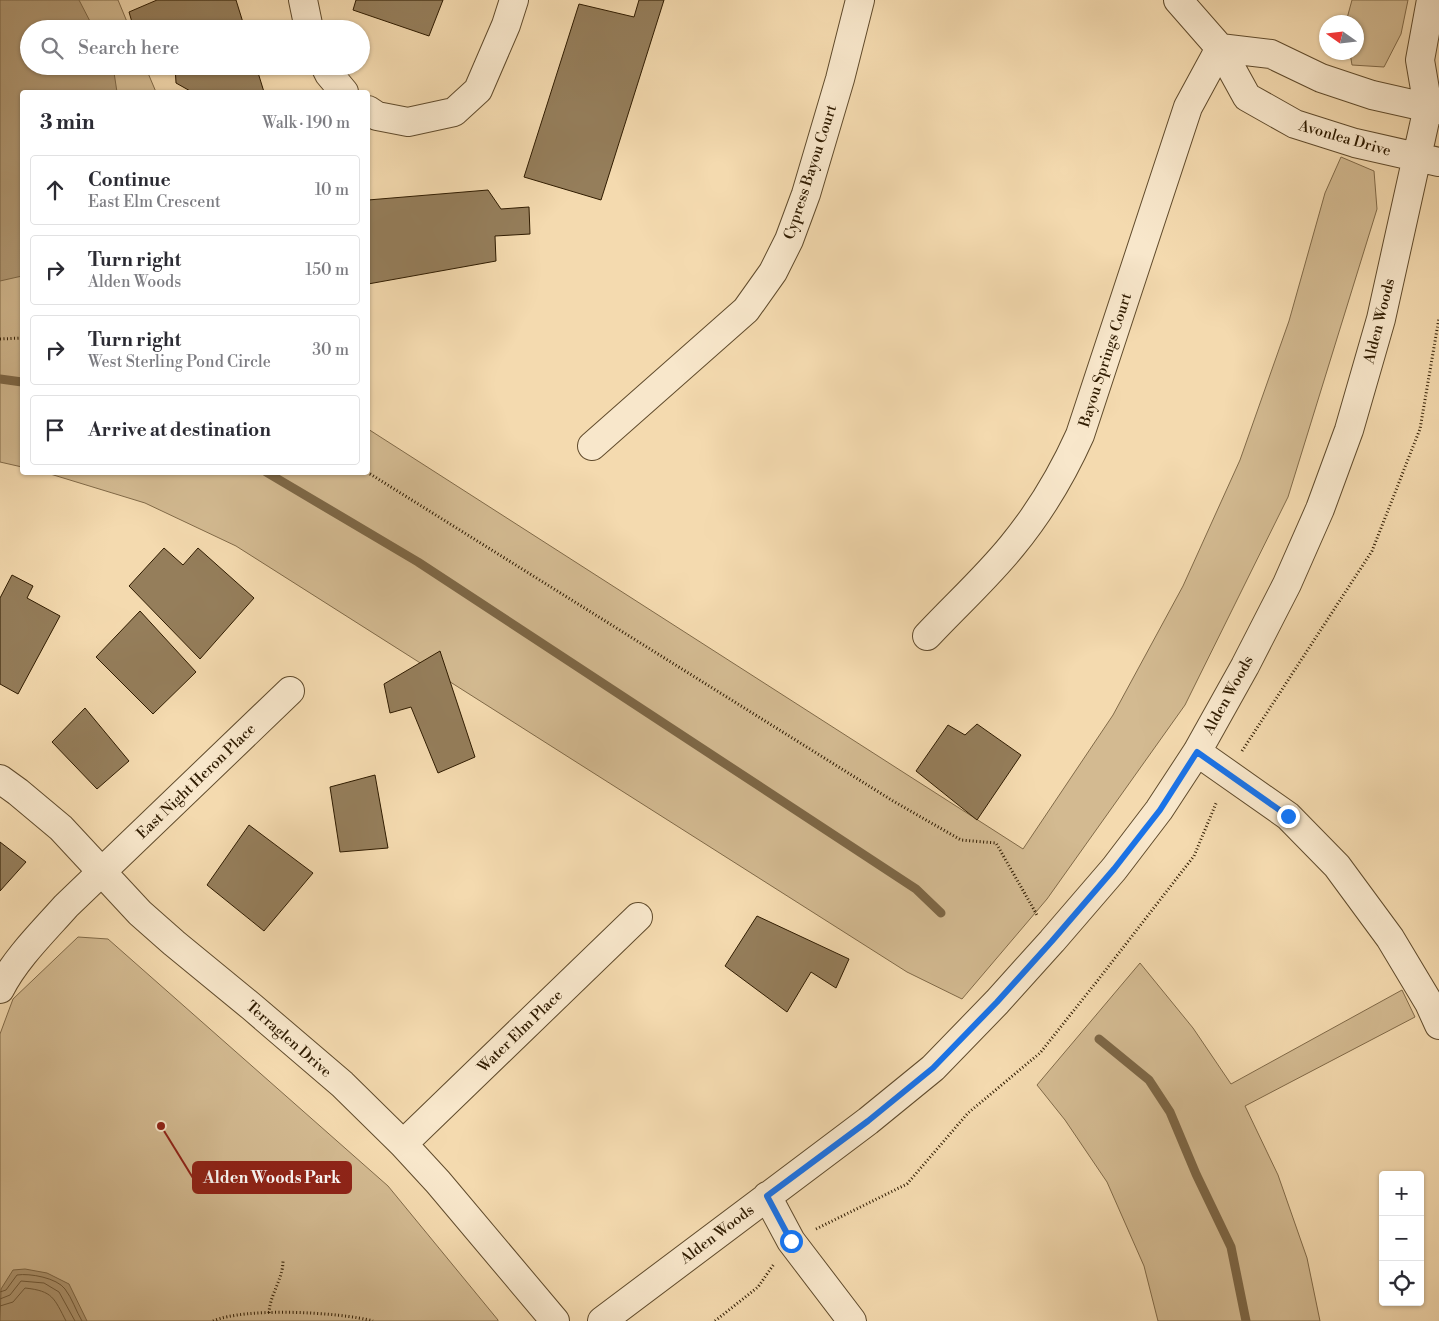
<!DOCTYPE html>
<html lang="en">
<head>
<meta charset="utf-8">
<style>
	:root { --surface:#fff; --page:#f2f2f3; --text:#2b2b33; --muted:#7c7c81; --line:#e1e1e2 }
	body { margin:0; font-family:"Libre Bodoni",serif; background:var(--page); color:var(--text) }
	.controls { position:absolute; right:15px; bottom:15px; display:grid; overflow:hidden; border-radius:5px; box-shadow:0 1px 4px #0004 }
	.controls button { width:45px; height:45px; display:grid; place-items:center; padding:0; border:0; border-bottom:1px solid var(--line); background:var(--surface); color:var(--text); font:25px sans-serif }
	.compass { position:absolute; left:1319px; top:15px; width:45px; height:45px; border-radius:50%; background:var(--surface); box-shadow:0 1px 4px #0004; rotate:284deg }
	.stop { position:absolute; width:15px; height:15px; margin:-11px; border:4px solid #1a73e8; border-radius:50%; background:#fff }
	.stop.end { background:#1a73e8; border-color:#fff; box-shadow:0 1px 5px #0008 }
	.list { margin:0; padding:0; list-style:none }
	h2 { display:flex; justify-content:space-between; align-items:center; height:65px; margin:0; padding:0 20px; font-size:21px }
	h2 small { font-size:16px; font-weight:400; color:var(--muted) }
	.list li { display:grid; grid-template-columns:32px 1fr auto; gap:15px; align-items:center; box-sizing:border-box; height:70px; margin:0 10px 10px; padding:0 10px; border:1px solid var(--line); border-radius:5px }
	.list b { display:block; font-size:19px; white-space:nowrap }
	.list p { margin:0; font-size:16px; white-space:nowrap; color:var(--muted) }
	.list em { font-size:16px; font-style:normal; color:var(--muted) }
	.icon { flex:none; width:28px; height:28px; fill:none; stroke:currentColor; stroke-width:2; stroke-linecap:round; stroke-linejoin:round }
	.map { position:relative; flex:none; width:1439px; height:1321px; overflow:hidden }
	.search { position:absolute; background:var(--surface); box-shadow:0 1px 4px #0004; left:20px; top:20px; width:350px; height:55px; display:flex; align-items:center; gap:12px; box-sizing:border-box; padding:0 18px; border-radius:28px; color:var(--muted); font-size:19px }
	.panel { position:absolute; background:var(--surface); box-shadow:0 1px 4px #0004; left:20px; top:90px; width:350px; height:385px; border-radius:5px }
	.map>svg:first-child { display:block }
	.green { fill:#d3ba91; stroke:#816a48 }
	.water { fill:#b19974; stroke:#7d6746 }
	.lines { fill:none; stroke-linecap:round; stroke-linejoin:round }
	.shore { stroke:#705a3a; stroke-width:1 }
	.stream { stroke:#7d6746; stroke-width:9 }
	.building { fill:#957e5b; stroke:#2f1b00 }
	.minor-casing { stroke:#604b2c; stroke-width:30 }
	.path { stroke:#2f1b00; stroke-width:3; stroke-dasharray:1 2.5; stroke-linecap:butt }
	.minor { stroke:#f8e7cb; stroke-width:28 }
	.route { stroke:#1a73e8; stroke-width:6 }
	.labels { text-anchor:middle; stroke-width:4; stroke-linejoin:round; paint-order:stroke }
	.street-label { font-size:15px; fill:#2f1b00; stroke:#f8e7cb }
	.leader { fill:none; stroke:#8f2418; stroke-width:2 }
	.callout-dot { fill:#8f2418; stroke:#f8e7cb; stroke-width:2 }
	.callout { fill:#8f2418; stroke:#8f2418; stroke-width:2 }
	.callout-label { font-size:16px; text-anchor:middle; font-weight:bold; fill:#fff }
</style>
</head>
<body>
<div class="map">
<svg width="1439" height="1321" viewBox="0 0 1439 1321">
	<rect width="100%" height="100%" fill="#f4daaf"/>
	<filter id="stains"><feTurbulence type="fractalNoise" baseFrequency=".004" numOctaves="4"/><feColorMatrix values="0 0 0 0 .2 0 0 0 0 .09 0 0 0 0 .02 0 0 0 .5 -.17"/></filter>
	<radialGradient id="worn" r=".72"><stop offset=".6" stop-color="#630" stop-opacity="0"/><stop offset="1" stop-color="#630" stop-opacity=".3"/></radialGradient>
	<path class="green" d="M0,0H118L130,29H29V66H145L156,92H22V467L0,462Z
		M1352,0H1408L1401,34L1384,67L1352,65L1350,53L1356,52V22H1346Z
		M1341,157L1374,171L1377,209L1288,497L1185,705L1047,899L962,999L907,972L236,546L145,503L47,473L368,472V429L1023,849L1113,715L1183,586L1240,460L1289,321L1325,193Z
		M78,937L108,939L388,1186L498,1320V1321H0V1034L13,999Z
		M1140,963L1193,1028L1231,1084L1402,990L1415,1017L1245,1106L1278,1175L1307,1258L1320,1321H1158L1144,1266L1107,1182L1065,1120L1037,1085Z"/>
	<path class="water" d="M0,0H79L94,29H29V66H113L117,92H22V276L0,281Z
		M25,1269L47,1273L69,1284L87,1321H0L1,1289L13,1270Z"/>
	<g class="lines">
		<path class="shore" d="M0,1292L6,1290L17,1275C30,1273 57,1278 65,1289C72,1298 76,1311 82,1321
			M0,1299L10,1295L21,1281L44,1283L59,1292L75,1321
			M0,1306L13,1302L25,1288C53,1291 54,1298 66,1321"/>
		<path class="stream" d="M0,379L22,382
			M266,472L418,562L916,889L941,913
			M1099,1039L1149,1080L1170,1112L1196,1174L1231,1247L1246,1321"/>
	</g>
	<path class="building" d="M157,0H236L245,29H134L129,12Z
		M356,0H443L429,36L353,10Z
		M639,0H664L601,200L524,177L579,4L634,17Z
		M175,66H256L264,92H192L176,83Z
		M488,190L501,209L529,207L530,234L495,236L496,261L368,284V200Z
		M164,548L183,565L198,548L254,598L200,659L129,586Z
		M12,575L33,586L27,598L60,616L18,694L0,684V598Z
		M140,611L196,672L153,714L96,657Z
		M440,651L475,757L438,773L411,707L390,713L384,684Z
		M85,708L129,761L97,789L52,742Z
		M977,724L1021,755L977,820L916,771L948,725L965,735Z
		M375,775L388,848L340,852L330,787Z
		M249,825L313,873L264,931L207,885Z
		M0,842L26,862L0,891Z
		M757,916L849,959L836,988L811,972L787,1012L725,966Z"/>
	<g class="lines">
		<g class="minor-casing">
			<path id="minor" d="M303,0L309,29
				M1178,0L1220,48L1247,97L1295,124L1355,143L1439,162
				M1220,48L1271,54L1321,78L1372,95L1439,110
				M325,66L329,74L344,92
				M368,110L377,116L408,122L454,112L478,90L506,25L514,0
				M592,446L746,310L773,272L789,240L806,194L840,79L860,0
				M927,636C955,606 986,578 1012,546C1040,512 1062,475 1080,435L1188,107L1220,48
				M1197,752L1288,816L1337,866L1390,938L1429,1003L1439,1025
				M0,779L18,792L61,828L140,913L174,943L252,1007L342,1084L403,1144L438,1182L555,1321
				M0,989C16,958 43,932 66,906L290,691
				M403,1144L638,917
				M767,1196L791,1241L852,1321
				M602,1321L868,1121L933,1068L997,1002L1052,941L1114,869L1159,810L1197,752L1245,666L1287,584L1320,509L1349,430L1381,319L1428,107L1420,60L1431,0"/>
		</g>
		<path class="path" d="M0,339L22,338
			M367,472L893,801L961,840L996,843L1037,915
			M1242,751L1372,551L1420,429L1439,318
			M816,1229L907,1184L968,1113L1040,1053L1098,980L1194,856L1217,801
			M269,1313C270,1294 283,1279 283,1261
			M213,1321C246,1307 339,1312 373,1321
			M715,1321L758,1287L774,1264"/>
		<use href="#minor" class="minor"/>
	</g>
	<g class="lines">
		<path class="route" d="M791,1241L767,1196L868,1121L933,1068L997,1002L1052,941L1114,869L1160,810L1197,752L1288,816"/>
	</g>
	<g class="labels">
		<g class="street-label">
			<text transform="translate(1345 138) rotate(16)" y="5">Avonlea Drive</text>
			<text transform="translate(810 172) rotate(-72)" y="5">Cypress Bayou Court</text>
			<text transform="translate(1379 321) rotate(-76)" y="5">Alden Woods</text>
			<text transform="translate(1105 360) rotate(-72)" y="5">Bayou Springs Court</text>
			<text transform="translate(1228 695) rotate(-61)" y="5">Alden Woods</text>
			<text transform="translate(196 781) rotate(-44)" y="5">East Night Heron Place</text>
			<text transform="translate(520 1031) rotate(-44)" y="5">Water Elm Place</text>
			<text transform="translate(289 1039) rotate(41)" y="5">Terraglen Drive</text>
			<text transform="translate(717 1234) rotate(-37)" y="5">Alden Woods</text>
		</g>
	</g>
	<path class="leader" d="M161 1126L193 1178"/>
	<circle class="callout-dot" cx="161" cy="1126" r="5"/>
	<rect class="callout" x="193" y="1162" width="158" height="31" rx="5"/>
	<g class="callout-label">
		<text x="272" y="1183">Alden Woods Park</text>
	</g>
	<rect width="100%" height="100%" filter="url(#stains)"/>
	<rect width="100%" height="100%" fill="url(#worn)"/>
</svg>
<div class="controls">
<button>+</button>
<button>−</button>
<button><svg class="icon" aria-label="locate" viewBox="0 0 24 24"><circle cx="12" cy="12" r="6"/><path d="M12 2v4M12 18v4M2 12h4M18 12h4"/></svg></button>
</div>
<svg class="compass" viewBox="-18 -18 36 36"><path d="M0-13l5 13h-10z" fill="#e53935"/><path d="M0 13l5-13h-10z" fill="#7c7c81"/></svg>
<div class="stop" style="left:791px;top:1241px"></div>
<div class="stop end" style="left:1288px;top:816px"></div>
<div class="search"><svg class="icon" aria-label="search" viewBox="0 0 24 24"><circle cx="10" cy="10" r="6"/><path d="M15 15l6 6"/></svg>Search here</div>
<section class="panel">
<h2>3 min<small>Walk · 190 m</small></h2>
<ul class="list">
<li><svg class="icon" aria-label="ahead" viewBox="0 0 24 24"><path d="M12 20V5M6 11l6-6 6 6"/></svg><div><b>Continue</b><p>East Elm Crescent</p></div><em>10 m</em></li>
<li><svg class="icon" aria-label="right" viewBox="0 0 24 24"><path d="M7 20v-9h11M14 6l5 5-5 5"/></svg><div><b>Turn right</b><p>Alden Woods</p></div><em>150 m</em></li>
<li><svg class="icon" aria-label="right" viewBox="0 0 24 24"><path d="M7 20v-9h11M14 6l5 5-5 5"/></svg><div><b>Turn right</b><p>West Sterling Pond Circle</p></div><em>30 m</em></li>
<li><svg class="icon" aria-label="arrive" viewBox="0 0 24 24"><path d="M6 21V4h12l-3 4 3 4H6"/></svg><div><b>Arrive at destination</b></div></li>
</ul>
</section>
</div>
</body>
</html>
